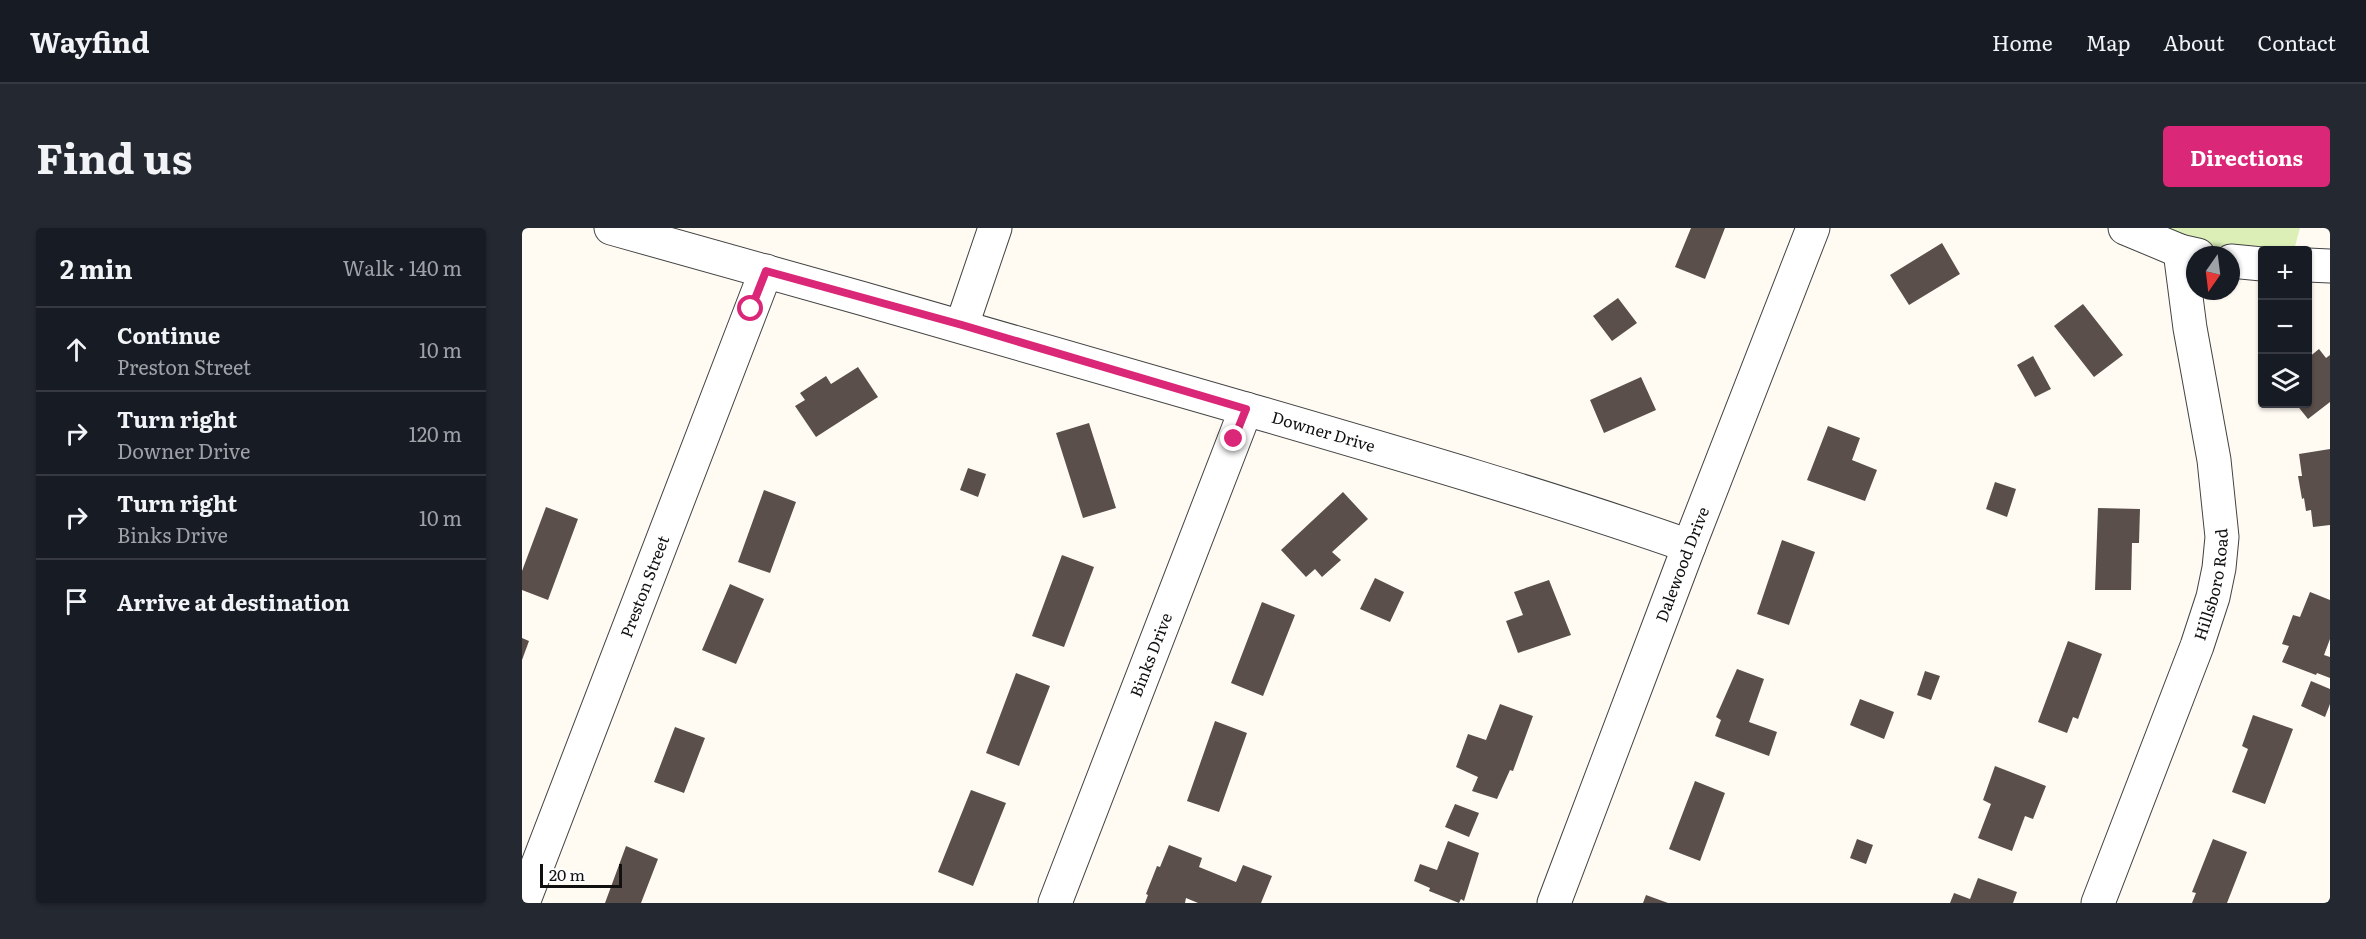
<!DOCTYPE html>
<html lang="en">
<head>
<meta charset="utf-8">
<style>
	:root { --surface:#171b24; --page:#242831; --text:#f1f3f6; --muted:#9ea1a6; --line:#363941; --accent:#db2777 }
	body { margin:0; font-family:Literata,serif; background:var(--page); color:var(--text) }
	.controls { position:absolute; right:18px; top:18px; display:grid; overflow:hidden; border-radius:6px; box-shadow:0 2px 4px #0004 }
	.controls button { width:54px; height:54px; display:grid; place-items:center; padding:0; border:0; border-bottom:2px solid var(--line); background:var(--surface); color:var(--text); font:30px sans-serif }
	.compass { position:absolute; left:1664px; top:18px; width:54px; height:54px; border-radius:50%; background:var(--surface); box-shadow:0 2px 4px #0004; rotate:194deg }
	.scale { position:absolute; left:18px; bottom:15px; width:82px; box-sizing:border-box; padding-left:6px; border:3px solid #101010; border-top:0; font-size:16px; line-height:21px; white-space:nowrap; color:#101010; -webkit-text-stroke:4px #fff; paint-order:stroke }
	.stop { position:absolute; width:18px; height:18px; margin:-14px; border:4px solid #db2777; border-radius:50%; background:#fff }
	.stop.end { background:#db2777; border-color:#fff; box-shadow:0 2px 6px #0008 }
	.list { margin:0; padding:0; list-style:none }
	h2 { display:flex; justify-content:space-between; align-items:center; height:78px; margin:0; padding:0 24px; font-size:26px }
	h2 small { font-size:20px; font-weight:400; color:var(--muted) }
	.list li { display:grid; grid-template-columns:39px 1fr auto; gap:18px; align-items:center; box-sizing:border-box; height:84px; padding:0 24px; border-top:2px solid var(--line) }
	.list b { display:block; font-size:22px; white-space:nowrap }
	.list p { margin:0; font-size:20px; white-space:nowrap; color:var(--muted) }
	.list em { font-size:20px; font-style:normal; color:var(--muted) }
	.icon { flex:none; width:33px; height:33px; fill:none; stroke:currentColor; stroke-width:2; stroke-linecap:round; stroke-linejoin:round }
	.map { position:relative; flex:none; width:1808px; height:675px; overflow:hidden; border-radius:6px }
	header { display:flex; align-items:center; gap:36px; box-sizing:border-box; height:84px; padding:0 30px; background:var(--surface); border-bottom:2px solid var(--line) }
	header strong { font-size:28px }
	nav { display:flex; gap:33px; margin-inline-start:auto; font-size:21px }
	.intro { display:flex; align-items:center; justify-content:space-between; box-sizing:border-box; height:144px; padding:0 36px }
	h1 { margin:0; font-size:42px }
	.button { padding:15px 27px; border-radius:6px; background:var(--accent); color:#fff; font-size:21px; font-weight:700 }
	main { display:flex; gap:36px; padding:0 36px }
	aside { flex:1; background:var(--surface); border-radius:6px; box-shadow:0 2px 4px #0004 }
	.map>svg:first-child { display:block }
	.green { fill:#dbefb7 }
	.building { fill:#5a4f4b }
	.lines { fill:none; stroke-linecap:round; stroke-linejoin:round }
	.minor-casing { stroke:#434343; stroke-width:35 }
	.minor { stroke:#fff; stroke-width:33 }
	.route { stroke:#db2777; stroke-width:8 }
	.labels { text-anchor:middle; stroke-width:6; stroke-linejoin:round; paint-order:stroke }
	.street-label { font-size:16px; fill:#101010; stroke:#fff }
</style>
</head>
<body>
<header>
<strong>Wayfind</strong>
<nav><a>Home</a><a>Map</a><a>About</a><a>Contact</a></nav>
</header>
<div class="intro"><h1>Find us</h1><a class="button">Directions</a></div>
<main>
<aside>
<h2>2 min<small>Walk · 140 m</small></h2>
<ul class="list">
<li><svg class="icon" aria-label="ahead" viewBox="0 0 24 24"><path d="M12 20V5M6 11l6-6 6 6"/></svg><div><b>Continue</b><p>Preston Street</p></div><em>10 m</em></li>
<li><svg class="icon" aria-label="right" viewBox="0 0 24 24"><path d="M7 20v-9h11M14 6l5 5-5 5"/></svg><div><b>Turn right</b><p>Downer Drive</p></div><em>120 m</em></li>
<li><svg class="icon" aria-label="right" viewBox="0 0 24 24"><path d="M7 20v-9h11M14 6l5 5-5 5"/></svg><div><b>Turn right</b><p>Binks Drive</p></div><em>10 m</em></li>
<li><svg class="icon" aria-label="arrive" viewBox="0 0 24 24"><path d="M6 21V4h12l-3 4 3 4H6"/></svg><div><b>Arrive at destination</b></div></li>
</ul>
</aside>
<div class="map">
<svg width="1808" height="675" viewBox="0 0 1808 675">
	<rect width="100%" height="100%" fill="#fffbf3"/>
	<path class="green" d="M1632,0H1778L1772,22L1740,23L1693,19Z"/>
	<path class="building" d="M1169,0H1203L1183,51L1153,39Z
		M1420,15L1438,46L1387,77L1368,47Z
		M1096,70L1115,95L1090,113L1071,88Z
		M1561,76L1601,127L1572,149L1532,98Z
		M1797,121L1804,130L1808,127V174L1786,191L1774,176H1786V130Z
		M1511,128L1529,161L1513,169L1495,137Z
		M336,139L356,169L294,209L273,178L283,172L278,165L304,148L309,156Z
		M1119,149L1134,182L1082,205L1068,172Z
		M567,195L594,280L561,290L534,205Z
		M1306,198L1338,210L1330,232L1355,242L1343,273L1285,252Z
		M1808,221V297L1791,299L1789,282L1784,283L1782,270L1780,271L1776,248H1780L1777,226Z
		M446,240L464,246L456,269L438,262Z
		M1473,254L1494,261L1485,289L1464,281Z
		M242,262L274,274L248,345L216,334Z
		M821,264L846,291L810,324L819,332L800,349L793,341L784,349L759,322Z
		M24,279L56,291L26,372L0,362V343Z
		M1576,280L1618,281L1617,315H1610L1609,362H1573Z
		M1260,312L1293,324L1267,397L1235,386Z
		M540,327L572,339L542,419L510,408Z
		M853,350L882,364L868,394L838,381Z
		M1027,352L1049,407L996,425L984,393L1001,387L992,364Z
		M208,356L242,371L214,436L180,422Z
		M1788,364L1808,372V411L1802,427L1808,429V450L1795,445L1794,447L1760,434L1767,418L1760,416L1771,387L1778,389Z
		M740,374L773,387L741,468L709,455Z
		M0,410L7,413L0,432Z
		M1546,413L1580,426L1556,491L1551,489L1545,505L1516,494Z
		M1215,441L1242,451L1227,494L1255,504L1247,528L1193,508L1199,492L1194,489Z
		M1403,443L1418,448L1409,472L1395,467Z
		M494,445L528,458L497,538L464,525Z
		M1789,453L1808,461V476L1803,489L1779,478Z
		M1338,471L1372,484L1362,511L1328,497Z
		M978,476L1011,488L991,543L988,542L975,571L950,563L956,549L934,539L946,506L964,512Z
		M1731,487L1771,501L1743,576L1710,564L1726,521L1720,518Z
		M693,493L725,505L697,584L665,573Z
		M153,499L183,510L162,565L132,554Z
		M1473,538L1524,558L1511,591L1503,588L1490,623L1456,610L1469,576L1461,572Z
		M1173,553L1203,565L1178,633L1147,621Z
		M449,562L484,575L451,658L416,644Z
		M933,576L957,585L947,609L923,599Z
		M1335,611L1351,617L1344,636L1328,630Z
		M1691,611L1725,624L1705,675H1670L1674,665L1670,664Z
		M926,613L957,625L942,673L939,671L937,675L907,663L908,660L892,653L898,636L915,642Z
		M647,617L680,630L677,639L714,654L721,637L750,648L739,675H676L664,670L663,675H623L626,667L624,666L635,638L638,639Z
		M104,618L136,631L119,675H83Z
		M1456,650L1495,664L1491,675H1428L1432,665L1448,671Z
		M1124,667L1146,675H1121Z"/>
	<g class="lines">
		<g class="minor-casing">
			<g id="minor">
				<path id="s1" d="M89,0C301,59 513,119 724,181C872,224 1021,267 1167,318"/>
				<path d="M1603,0L1658,23L1676,27"/>
				<path d="M1709,33L1740,36"/>
				<path d="M1786,37L1808,38"/>
				<path d="M440,97L473,0"/>
				<path id="s2" d="M1,675L244,43"/>
				<path id="s3" d="M533,675L724,181"/>
				<path id="s4" d="M1032,675L1167,318L1291,0"/>
				<path id="s5" d="M1576,675L1675,418L1691,369L1697,340L1700,309L1692,232L1668,100L1658,23"/>
			</g>
		</g>
		<use href="#minor" class="minor"/>
	</g>
	<g class="lines">
		<path class="route" d="M229,81L244,43L440,97L724,181L712,211"/>
	</g>
	<g class="labels">
		<g class="street-label">
			<text dy="6" stroke="none"><textPath href="#s1" startOffset="741">Downer Drive</textPath></text>
			<text dy="6" stroke="none"><textPath href="#s4" startOffset="362">Dalewood Drive</textPath></text>
			<text dy="6" stroke="none"><textPath href="#s5" startOffset="339">Hillsboro Road</textPath></text>
			<text dy="6" stroke="none"><textPath href="#s2" startOffset="339">Preston Street</textPath></text>
			<text dy="6" stroke="none"><textPath href="#s3" startOffset="266">Binks Drive</textPath></text>
		</g>
	</g>
</svg>
<div class="controls">
<button>+</button>
<button>−</button>
<button><svg class="icon" aria-label="layers" viewBox="0 0 24 24"><path d="M12 4l9 5-9 5-9-5zM3 14l9 5 9-5"/></svg></button>
</div>
<svg class="compass" viewBox="-18 -18 36 36"><path d="M0-13l5 13h-10z" fill="#e53935"/><path d="M0 13l5-13h-10z" fill="#9ea1a6"/></svg>
<div class="scale">20 m</div>
<div class="stop" style="left:229px;top:81px"></div>
<div class="stop end" style="left:712px;top:211px"></div>
</div>
</main>
</body>
</html>
